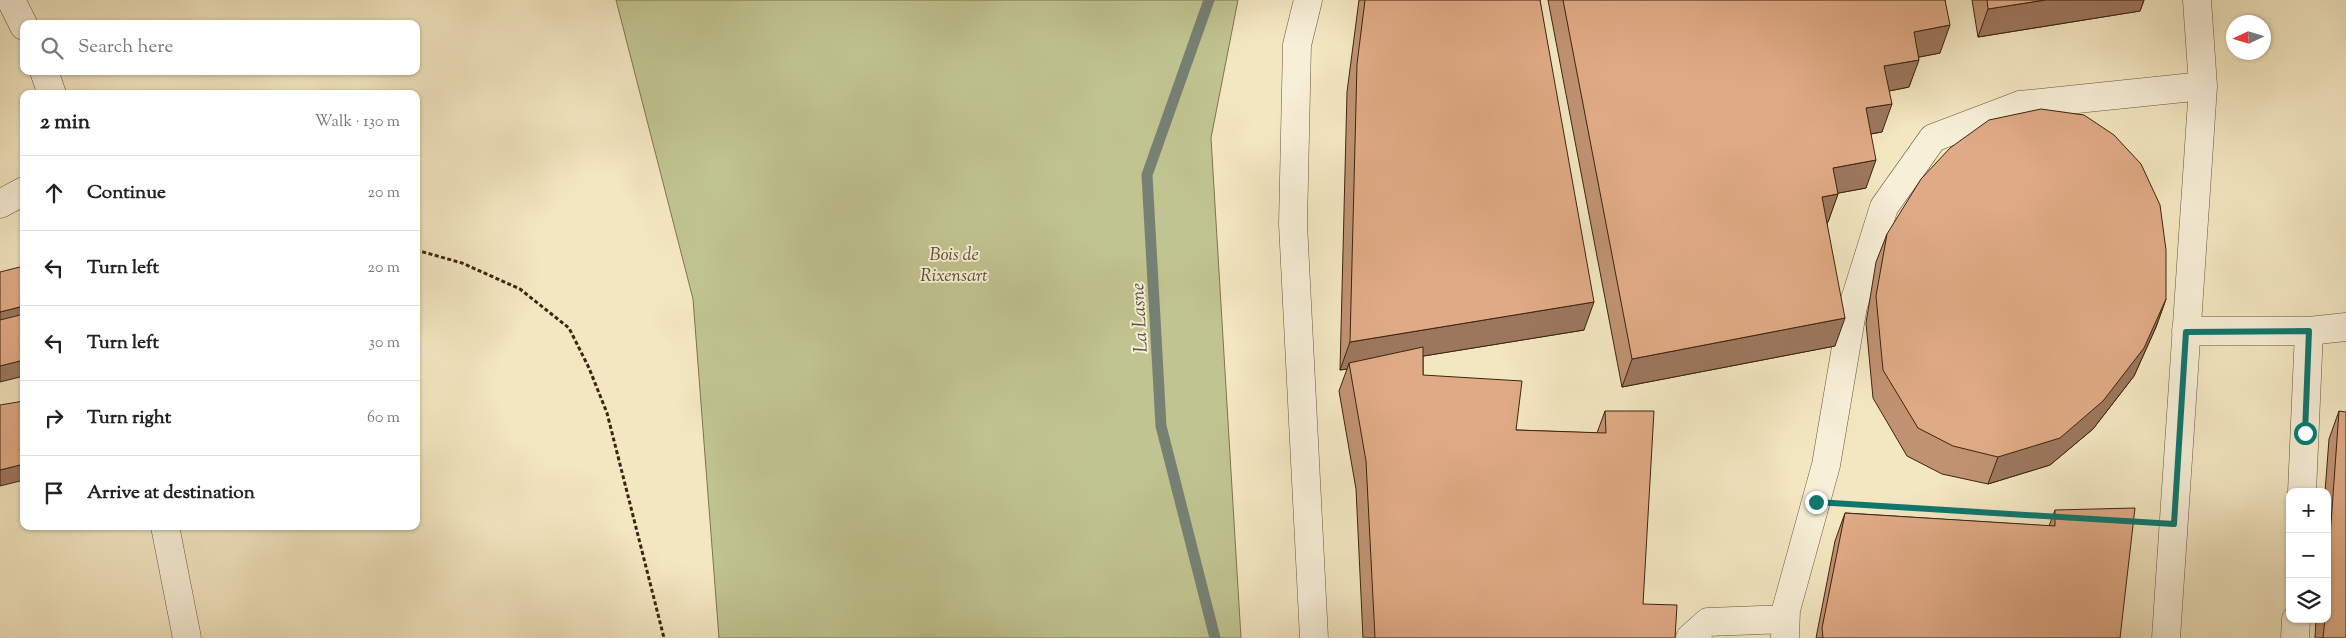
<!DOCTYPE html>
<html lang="en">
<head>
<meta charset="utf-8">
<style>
	:root { --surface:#fff; --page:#f6f6f6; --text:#222; --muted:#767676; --line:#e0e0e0 }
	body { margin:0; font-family:"Sorts Mill Goudy",serif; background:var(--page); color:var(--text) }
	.controls { position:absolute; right:15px; bottom:15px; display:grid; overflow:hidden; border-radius:10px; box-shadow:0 1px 4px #0004 }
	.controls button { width:45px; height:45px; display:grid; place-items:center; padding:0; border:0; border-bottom:1px solid var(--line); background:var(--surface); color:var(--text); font:25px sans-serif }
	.compass { position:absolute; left:2226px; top:15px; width:45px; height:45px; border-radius:50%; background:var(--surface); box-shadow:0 1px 4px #0004; rotate:266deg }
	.stop { position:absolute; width:15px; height:15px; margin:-11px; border:4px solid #0f766e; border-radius:50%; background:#fff }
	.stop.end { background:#0f766e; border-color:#fff; box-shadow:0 1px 5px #0008 }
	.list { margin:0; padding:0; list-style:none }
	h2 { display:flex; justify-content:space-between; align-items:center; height:65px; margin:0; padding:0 20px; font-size:21px }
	h2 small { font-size:16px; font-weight:400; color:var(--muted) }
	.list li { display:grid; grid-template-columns:32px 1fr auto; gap:15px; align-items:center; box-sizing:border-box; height:75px; padding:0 20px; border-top:1px solid var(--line) }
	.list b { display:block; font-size:19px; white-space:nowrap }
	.list em { font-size:16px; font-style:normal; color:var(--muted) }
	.icon { flex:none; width:28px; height:28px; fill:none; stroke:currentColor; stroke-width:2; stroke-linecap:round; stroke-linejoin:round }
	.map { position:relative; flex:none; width:2346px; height:638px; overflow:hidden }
	.search { position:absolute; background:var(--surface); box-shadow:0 1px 4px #0004; left:20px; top:20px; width:400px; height:55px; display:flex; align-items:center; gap:12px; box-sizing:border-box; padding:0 18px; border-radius:10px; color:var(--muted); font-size:19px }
	.panel { position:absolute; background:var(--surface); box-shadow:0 1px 4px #0004; left:20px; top:90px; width:400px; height:440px; border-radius:10px }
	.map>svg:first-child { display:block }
	.green { fill:#c0c490; stroke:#7f7450 }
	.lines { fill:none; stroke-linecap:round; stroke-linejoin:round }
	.stream { stroke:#768174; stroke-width:11 }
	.minor-casing { stroke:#6b553c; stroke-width:29 }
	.path { stroke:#3e240f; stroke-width:3; stroke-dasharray:4 2.5; stroke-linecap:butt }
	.minor { stroke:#f7efd7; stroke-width:28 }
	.wall { fill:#c09272; stroke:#3e240f }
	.shaded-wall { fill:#9c775d; stroke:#3e240f }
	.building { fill:#dfaa85; stroke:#3e240f }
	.route { stroke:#0f766e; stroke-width:6 }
	.labels { text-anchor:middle; stroke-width:4; stroke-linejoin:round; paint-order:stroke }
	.park-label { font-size:18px; font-style:italic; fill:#5e4c2f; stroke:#f7efd7 }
	.water-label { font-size:19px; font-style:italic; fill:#5a5241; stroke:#f7efd7 }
</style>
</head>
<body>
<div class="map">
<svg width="2346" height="638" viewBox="0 0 2346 638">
	<rect width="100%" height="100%" fill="#f3e7c1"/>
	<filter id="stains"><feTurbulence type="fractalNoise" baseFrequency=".004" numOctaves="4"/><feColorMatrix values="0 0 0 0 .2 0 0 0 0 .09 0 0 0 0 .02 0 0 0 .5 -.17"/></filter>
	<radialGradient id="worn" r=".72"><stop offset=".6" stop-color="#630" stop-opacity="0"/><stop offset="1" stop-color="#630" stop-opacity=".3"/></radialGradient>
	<path class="green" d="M616,0H1238L1211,138L1241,638H719L693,299Z"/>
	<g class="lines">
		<path class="stream" d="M1209,0L1147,175L1161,426L1215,638"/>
		<g class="minor-casing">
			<path id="minor" d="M11,0L24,26
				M1308,0L1297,45L1293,224L1314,638
				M44,71L52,94
				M0,204L24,191
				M2186,331H2309L2302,492
				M2309,331L2346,327
				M165,526L187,638
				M1690,638L1708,622L1785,619
				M1785,638L1786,610L1826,465L1853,306L1884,207L1933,138L2020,105L2203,86
				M2166,638L2203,86L2197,0
				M2295,638L2296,619"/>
		</g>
		<path class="path" d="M416,250L462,263L520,289L569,328L589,368L607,413L664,638
			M1850,504L2056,517"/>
		<use href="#minor" class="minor"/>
	</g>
	<path class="wall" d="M1359,0H1540L1584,330L1423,356V375L1516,430L1597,433L1605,411L1643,604L1675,638H1363L1356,489L1339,391L1347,369L1340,370L1347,92Z
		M1548,0H1945L1940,53L1919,57L1909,87L1889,91L1882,132L1871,134L1866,188L1838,193L1828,222H1827L1835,346L1622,387Z
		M1972,0H2144L2140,11L1978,37Z
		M1887,234L2166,299L2156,327L2134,376L2093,429L2050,465L1988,484L1942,474L1907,456L1873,398L1866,323L1876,262Z
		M2339,411L2346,638H2315L2316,619H2327V492H2325L2329,439Z
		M2055,510L2120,638H1816L1835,541L1845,513L2049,526Z"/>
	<path class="shaded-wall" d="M2045,0H2144L2140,11L1978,37L1988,9Z
		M1950,25L1940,53L1904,60L1914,32Z
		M1919,60L1909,87L1874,94L1884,66Z
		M1892,104L1882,132L1856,136L1866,108Z
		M1876,160L1866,188L1823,196L1833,168Z
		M1838,194L1828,222L1812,225L1822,197Z
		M2166,299L2156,327L2134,376L2093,429L2050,465L1988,484L1998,457Z
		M1594,302L1584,330L1350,368L1349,363L1347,369L1340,370L1350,342Z
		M24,306V322L0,328V312Z
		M1845,318L1835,346L1622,387L1632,359Z
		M24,360V376L0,382V366Z
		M24,464V480L0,486V470Z"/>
	<path class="building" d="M1365,0H1540L1594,302L1350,342L1357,64Z
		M1563,0H1945L1950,25L1914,32L1919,60L1884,66L1892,104L1866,108L1876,160L1833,168L1838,194L1822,197L1845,318L1632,359Z
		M1987,0H2045L1988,9Z
		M2041,109L2084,115L2114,135L2141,164L2160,205L2166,250V299L2144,348L2103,401L2060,438L1998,457L1953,446L1918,428L1883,370L1876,296L1887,234L1921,179L1950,148L1989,120Z
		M24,266V306L0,312V272Z
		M24,314V360L0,366V320Z
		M1423,347V375L1522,381L1516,430L1606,433L1605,411H1654L1643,604L1677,605L1675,638H1375L1366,461L1349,363Z
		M24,401V464L0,470V405Z
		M2339,411L2346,412V638H2323L2325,619H2327V580Z
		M2135,508L2120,638H1823L1822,628L1845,513L2055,526V510Z"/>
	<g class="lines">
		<path class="route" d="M1816,502L2174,524L2186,332L2309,331L2305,433"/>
	</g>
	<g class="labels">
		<g class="park-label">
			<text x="954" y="260">Bois de<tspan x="954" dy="21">Rixensart</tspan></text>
		</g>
		<g class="water-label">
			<text transform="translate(1138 318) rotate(-93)" y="7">La Lasne</text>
		</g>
	</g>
	<rect width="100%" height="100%" filter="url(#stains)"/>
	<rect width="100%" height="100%" fill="url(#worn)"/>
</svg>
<div class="controls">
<button>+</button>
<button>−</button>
<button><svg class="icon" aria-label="layers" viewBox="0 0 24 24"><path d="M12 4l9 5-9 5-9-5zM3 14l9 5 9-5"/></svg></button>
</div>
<svg class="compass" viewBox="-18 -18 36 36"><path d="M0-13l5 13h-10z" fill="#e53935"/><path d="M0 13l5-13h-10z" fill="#767676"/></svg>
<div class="stop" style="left:2305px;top:433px"></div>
<div class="stop end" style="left:1816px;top:502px"></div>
<div class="search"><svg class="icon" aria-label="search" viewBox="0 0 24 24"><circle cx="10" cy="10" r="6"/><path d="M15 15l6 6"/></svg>Search here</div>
<section class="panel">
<h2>2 min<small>Walk · 130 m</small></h2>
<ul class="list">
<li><svg class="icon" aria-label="ahead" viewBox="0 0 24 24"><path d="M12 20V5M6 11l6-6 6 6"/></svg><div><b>Continue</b></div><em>20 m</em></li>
<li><svg class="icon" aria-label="left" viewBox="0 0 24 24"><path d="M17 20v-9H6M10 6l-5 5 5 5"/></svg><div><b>Turn left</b></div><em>20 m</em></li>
<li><svg class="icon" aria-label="left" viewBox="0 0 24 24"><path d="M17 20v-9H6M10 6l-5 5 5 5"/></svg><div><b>Turn left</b></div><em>30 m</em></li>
<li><svg class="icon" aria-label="right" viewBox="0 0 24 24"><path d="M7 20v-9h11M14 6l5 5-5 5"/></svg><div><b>Turn right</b></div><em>60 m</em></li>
<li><svg class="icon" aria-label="arrive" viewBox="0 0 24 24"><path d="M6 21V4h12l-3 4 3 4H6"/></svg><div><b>Arrive at destination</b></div></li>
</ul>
</section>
</div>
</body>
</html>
